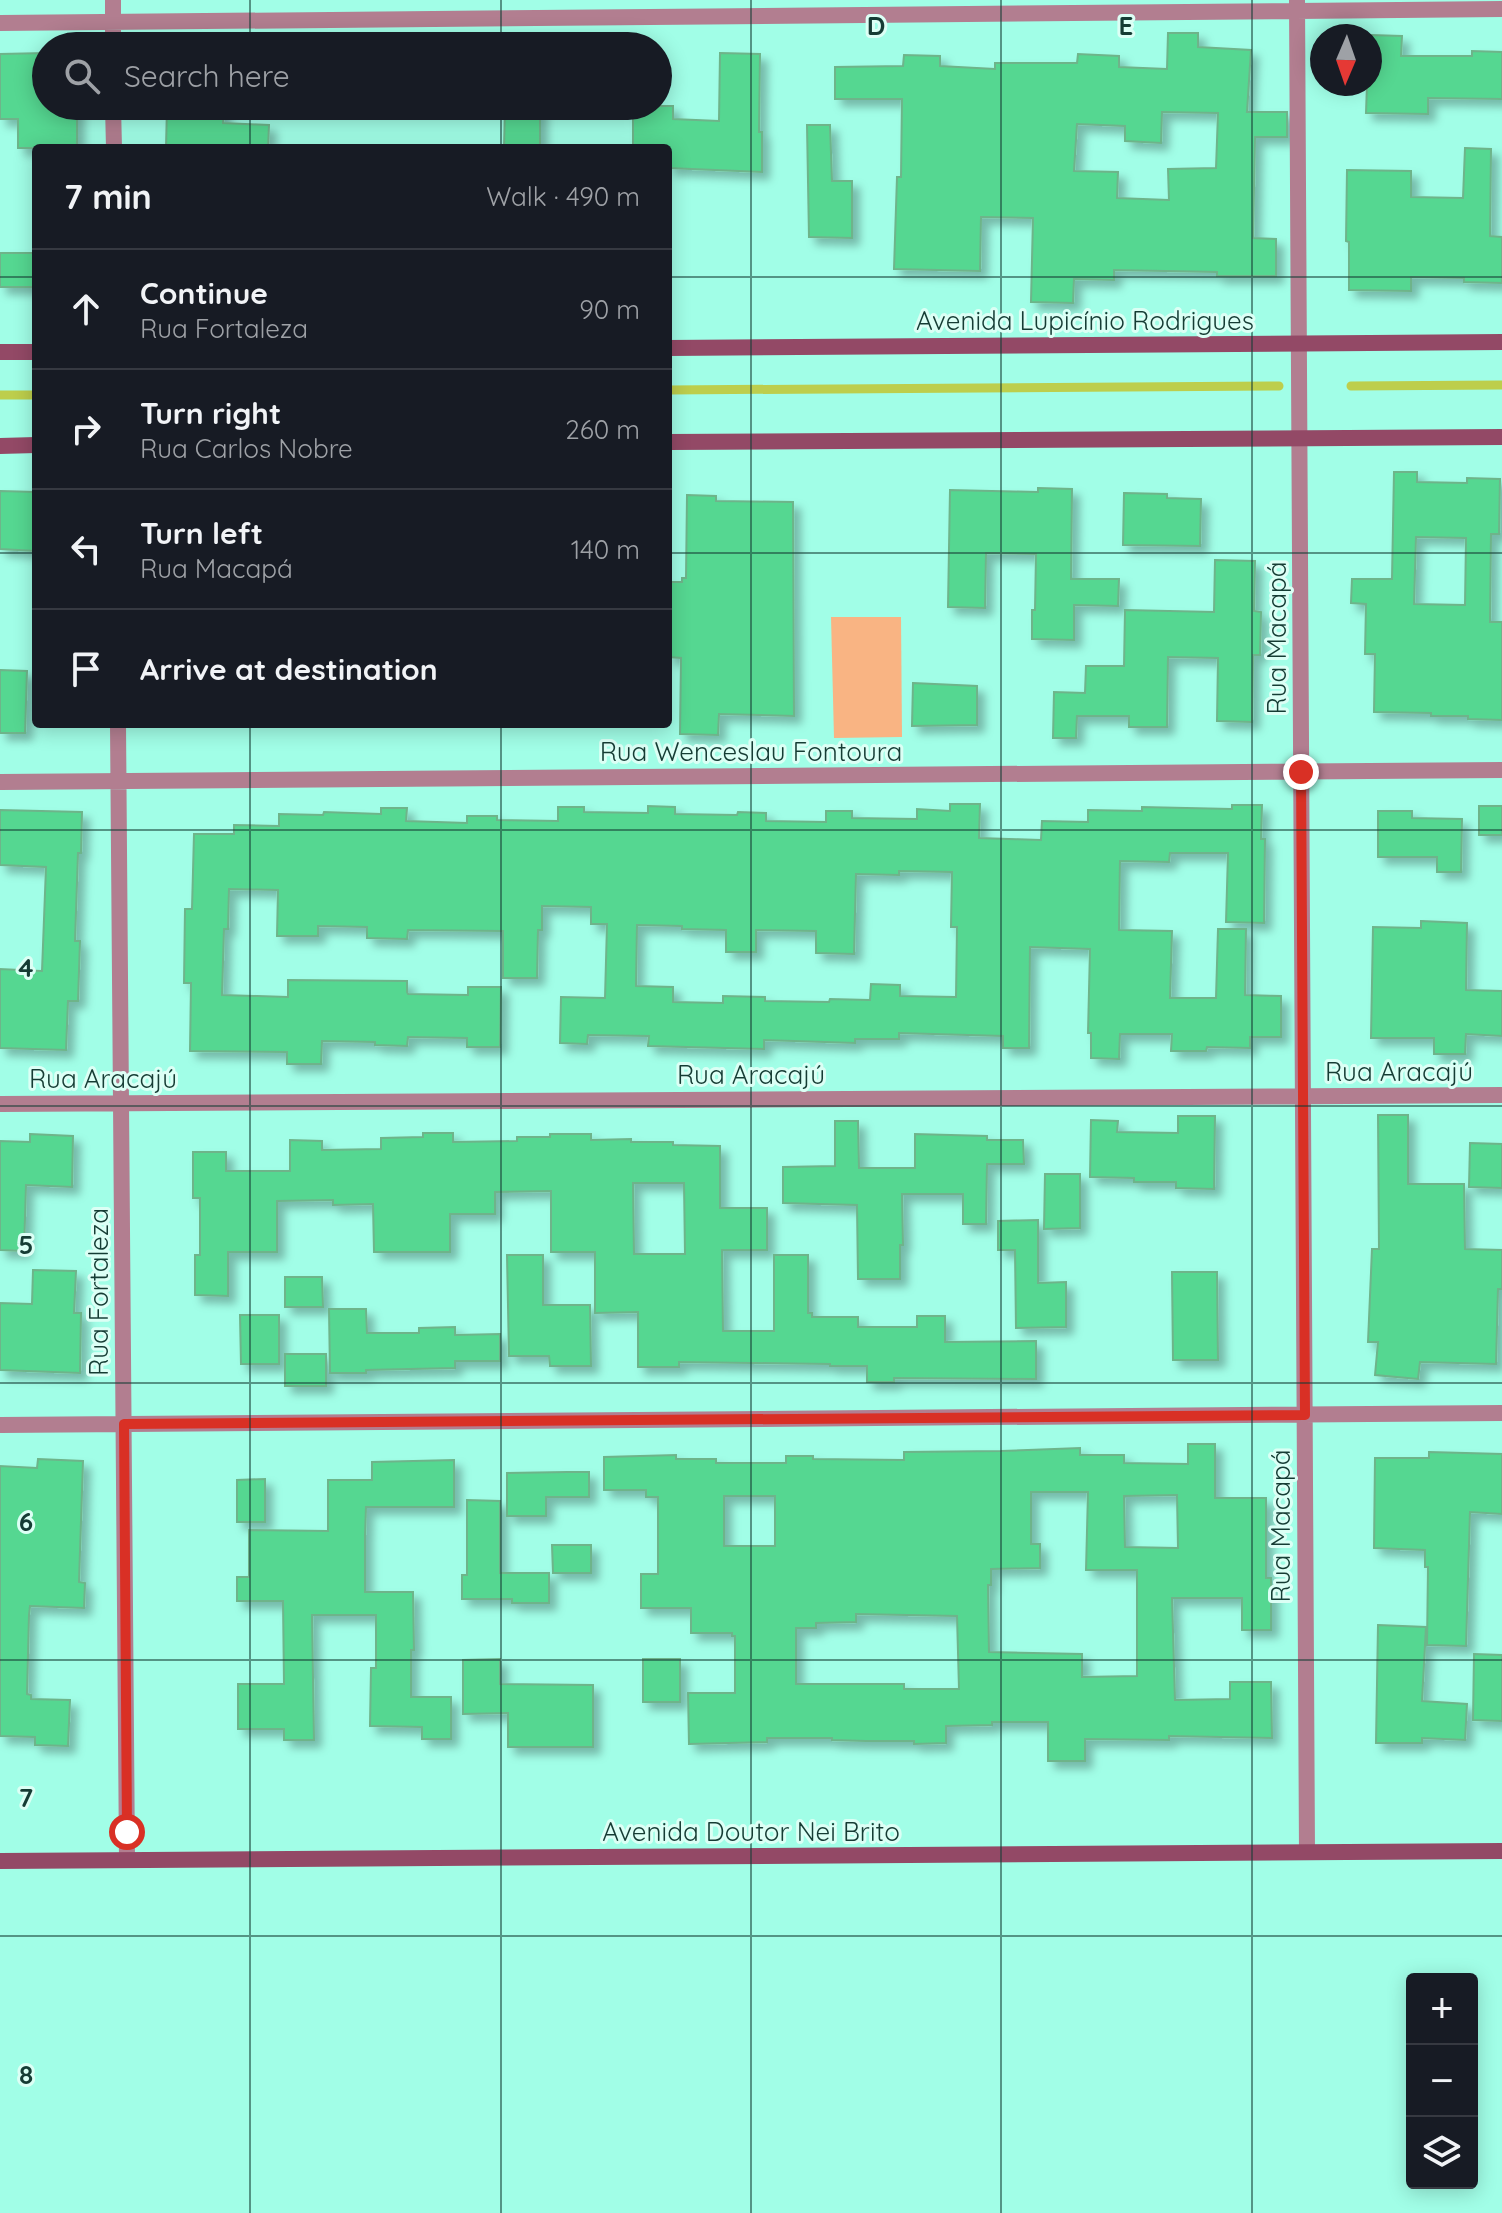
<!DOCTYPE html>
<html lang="en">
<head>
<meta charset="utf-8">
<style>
	:root { --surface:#171b24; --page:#20242c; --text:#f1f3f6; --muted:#9ea1a6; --line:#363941 }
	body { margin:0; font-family:Quicksand,sans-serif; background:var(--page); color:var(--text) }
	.controls { position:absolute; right:24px; bottom:24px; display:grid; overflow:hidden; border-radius:8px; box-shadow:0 4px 20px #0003 }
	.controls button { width:72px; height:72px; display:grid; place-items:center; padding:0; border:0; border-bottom:2px solid var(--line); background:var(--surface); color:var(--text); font:40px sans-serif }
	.compass { position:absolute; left:1310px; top:24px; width:72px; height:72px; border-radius:50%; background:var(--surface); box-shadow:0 4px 20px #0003; rotate:182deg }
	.stop { position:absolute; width:24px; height:24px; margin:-18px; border:6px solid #d93025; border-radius:50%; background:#fff }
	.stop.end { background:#d93025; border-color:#fff; box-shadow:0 2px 8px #0008 }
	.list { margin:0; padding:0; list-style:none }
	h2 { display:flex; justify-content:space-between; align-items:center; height:104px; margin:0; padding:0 32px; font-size:34px }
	h2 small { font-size:26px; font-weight:400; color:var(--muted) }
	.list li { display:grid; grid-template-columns:52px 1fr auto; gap:24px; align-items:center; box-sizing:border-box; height:120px; padding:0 32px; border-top:2px solid var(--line) }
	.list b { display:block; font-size:30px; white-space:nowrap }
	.list p { margin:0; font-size:26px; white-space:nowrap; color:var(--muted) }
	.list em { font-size:26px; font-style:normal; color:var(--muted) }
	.icon { flex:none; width:44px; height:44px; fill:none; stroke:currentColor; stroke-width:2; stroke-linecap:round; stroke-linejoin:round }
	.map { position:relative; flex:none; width:1502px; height:2213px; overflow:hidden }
	.search { position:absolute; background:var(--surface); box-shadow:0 4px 20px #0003; left:32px; top:32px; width:640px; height:88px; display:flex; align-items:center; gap:20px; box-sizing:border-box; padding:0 28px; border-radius:44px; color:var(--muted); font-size:30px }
	.panel { position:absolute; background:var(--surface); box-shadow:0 4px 20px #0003; left:32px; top:144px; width:640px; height:584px; border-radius:8px }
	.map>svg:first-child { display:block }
	.green { fill:#f9b483 }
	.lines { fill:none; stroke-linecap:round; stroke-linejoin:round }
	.stream { stroke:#bdce4c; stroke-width:9 }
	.building { fill:#54d791; stroke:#6eb48a; stroke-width:2; fill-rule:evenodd; filter:url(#shadow) }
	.street { stroke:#b27e90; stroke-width:16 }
	.secondary { stroke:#934966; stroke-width:16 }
	.route { stroke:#d93025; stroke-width:10 }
	.grid { fill:none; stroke:#153c34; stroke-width:2; stroke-opacity:0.55 }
	.labels { text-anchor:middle; stroke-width:6; stroke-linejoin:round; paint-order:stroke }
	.street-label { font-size:26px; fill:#153c34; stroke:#dcfff5 }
	.grid-label { font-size:26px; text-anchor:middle; font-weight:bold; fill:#153c34; stroke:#dcfff5; stroke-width:6; stroke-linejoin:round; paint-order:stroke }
</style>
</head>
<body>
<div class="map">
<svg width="1502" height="2213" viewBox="0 0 1502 2213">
	<defs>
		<filter id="shadow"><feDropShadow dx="7" dy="7" stdDeviation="4" flood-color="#0004"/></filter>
	</defs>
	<rect width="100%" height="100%" fill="#a1fee7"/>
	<path class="green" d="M831,617H901L902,737L834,738Z"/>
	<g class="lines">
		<path class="stream" d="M1351,386L1502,385
			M668,390L1279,386
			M0,395H36"/>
	</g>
	<path class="building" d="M1168,33H1198V47L1251,50L1247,112H1287V137H1255L1253,238L1276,239V276H1217V272L1114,270V280L1074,279L1073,303L1031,302L1033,218L981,217L980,271L894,269L897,177H901L902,99H835V67L903,66L904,55L940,56V66L995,69V63H1077L1078,54L1119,56V67L1167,69ZM1162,112L1218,113L1216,168L1168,169L1169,200L1117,198L1118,172L1074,171L1077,124L1125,126V141L1161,143Z
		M1370,35L1402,36L1401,56H1472V51L1502,52V99L1428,98V114L1366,113L1367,84H1370Z
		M46,53V106H77V148H18V119H0V54Z
		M720,53L760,54L759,132H762V172L668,168V148H633V106H673V119L719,121Z
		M167,106H224L223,123L269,125L268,148H166Z
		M505,106H540V148H504Z
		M807,125H830L832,181H852V238L809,237Z
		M1465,148L1491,149L1490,236L1502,237V283L1464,282V278L1411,277V291L1349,290V242L1346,241L1347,170L1411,171V197L1463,198Z
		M0,253H36V287H0Z
		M1394,472H1417V482L1467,483V478L1500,479L1499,534H1491L1490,622H1502V720L1468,719V716H1431V713L1374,712L1375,654H1365L1366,604L1351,603L1352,579H1392ZM1416,537L1466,538L1465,605L1414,604Z
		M1038,488L1072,489L1071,579H1119L1118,606L1074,605V640L1032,639V610H1035L1036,554L986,553L985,608L948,607L950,490L1038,492Z
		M0,491L36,492V551L0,549Z
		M1124,493L1167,494V498L1201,499L1200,546L1123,545Z
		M687,495L716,496V501L793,502L794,716L719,714L718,735L680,734L681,658L668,657V582H682V578H686Z
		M1215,560L1255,561L1254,611L1261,612L1260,655H1253L1252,722L1217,721L1218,658L1168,657L1167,727H1129V716H1077L1076,738H1053L1054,692L1085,693L1086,666H1124L1125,610L1214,612Z
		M0,670L27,671L25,733H0Z
		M913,683L977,686V725L912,726Z
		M950,804H980L979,838L1041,840L1042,821L1088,822V810L1142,811V807L1232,809V805H1262L1261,839H1265L1264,923L1226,922L1228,853H1170L1169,862L1120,861L1119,930L1172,931L1170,998H1216L1218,929H1246L1245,995L1281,996V1037H1250V1048L1207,1047L1206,1051H1171L1172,1034H1120L1119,1059L1091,1058V1033H1088L1090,949L1030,947L1029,1048H1003V1036L899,1033V1039H855V1043L764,1040V1049L648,1046L649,1036L588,1035L587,1044L560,1043L561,997L605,998L607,924H591V907L542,906V930H538L537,978H503V931L408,930L407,939L367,938V927L318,926V936H277L278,890L229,889L228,929H224L222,995L288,997V980L407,981V992L408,994L468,995V987H501L500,1047H467V1038L408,1037L407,1046L375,1045V1042L322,1041L321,1064H287V1052L190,1051L191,983H184L185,909H192L194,834H234V825L279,826V814L323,815L324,812L381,814V808H407L406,821L467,823V816H497V820L558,821V807H584V812L648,813V806L675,807V814L737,815L738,812L766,813V821L826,822V811H852V818L917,819V809L950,811ZM899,871L952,872L951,927H957L956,997L900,996V985L871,984L870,1000L830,999L829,1002L765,1001V997L723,996V1003L673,1002V987L636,986L637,925L682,926V929L726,930V952H756V930L816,931V953L854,954L856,874L899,875Z
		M1479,806H1502V835H1479Z
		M0,810L82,812L81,853H78L75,941H80L78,1001H68L66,1050L0,1048V969L42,971L46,867L0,865Z
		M1378,811H1412V818L1462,819L1461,872H1437V857H1378Z
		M1421,921L1467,923L1466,990L1502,991V1036L1466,1034L1465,1054H1434V1038H1371L1373,927L1421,928Z
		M1378,1115H1408V1184H1464L1465,1249L1502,1250V1289H1498L1496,1364L1420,1362L1418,1379L1375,1375L1378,1342H1368L1372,1249H1379Z
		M1178,1116H1215L1214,1189L1176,1188V1182H1134V1178L1090,1177L1091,1120L1118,1121L1117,1132L1178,1133Z
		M835,1121H858L859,1168H915V1134L987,1136V1140H1023L1024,1164H987L986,1224H963V1194H902L903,1245H900V1279H858L857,1205L783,1203V1167L835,1166Z
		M423,1133H453V1142L517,1141V1137H550V1134H591V1140L631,1139V1142H673V1145L720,1146V1208H767V1250H722L723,1331H774V1255H808V1313H812V1317H858V1327H917V1316H945V1342L1036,1341V1379L894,1378V1382H867V1366H830V1364L679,1362V1367H638V1312L595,1313V1252H551V1191L495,1192V1214H450V1252H374L373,1204L333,1205V1200L277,1201V1252H228V1296L195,1295V1255H200V1198H193V1152H226V1171H290V1140L322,1141V1150L381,1149V1138L423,1137ZM633,1183H684L685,1254H634Z
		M30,1134L73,1136L72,1187L26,1185L24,1251L0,1250V1141L30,1142Z
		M1470,1143L1502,1144V1188L1469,1187Z
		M1045,1174H1080V1228L1044,1229Z
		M1038,1220V1283L1066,1282V1327L1016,1328L1015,1250H998V1221Z
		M507,1255H543V1305H590L591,1366H550L549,1356H509Z
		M33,1270L76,1271L74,1313H81L80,1373L0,1370V1303L32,1304Z
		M1172,1272H1217L1218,1360H1173Z
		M285,1277H322L323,1307H285Z
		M329,1309H366L367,1333H419V1328L455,1327V1335L500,1334V1361H455V1368L366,1370V1373H330Z
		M240,1315H279V1364H241Z
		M285,1354H326V1386H285Z
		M1188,1444H1215V1498H1266V1578H1271V1630H1242V1598H1172L1175,1700L1230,1699V1682H1271L1272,1738L1169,1736V1740L1085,1739V1761H1048V1722H992V1725L946,1726V1743L914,1744V1741H866L832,1740V1738H767V1742L689,1744L688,1693H735V1636H732V1633H691V1608H641V1574H658V1497H646V1490H604V1457L676,1455V1459H716V1463H786V1456H813V1459L904,1460V1452L1001,1451L1080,1448V1455H1124V1463L1188,1464ZM1031,1492H1088L1086,1570H1137V1676L1082,1677V1654L989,1652L988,1585H991V1569L1040,1568V1544H1031ZM1177,1495L1178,1548L1125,1547L1124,1496ZM724,1496H775V1546H724ZM856,1614L957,1616L959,1689H904V1684H796V1628H816V1623L856,1622Z
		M1429,1452L1502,1454V1514L1470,1512L1466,1646L1427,1645L1428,1567H1425V1550L1374,1548L1375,1458H1429Z
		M38,1459L83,1461L79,1582L85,1583L84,1608L30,1606L29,1615L27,1694L31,1695V1699L70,1700L68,1746L35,1745V1737L0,1736V1466L37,1468Z
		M454,1460V1507H366L365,1536V1592H413L414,1650H411V1697H451V1739H422V1727L370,1726L371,1668H376V1615H312L314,1740H284V1729H238V1684H284L283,1601H237V1577H249V1530L328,1531V1480H372V1462Z
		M567,1472H589V1497H546V1516H507V1473Z
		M265,1479V1522H237V1480Z
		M467,1500L500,1501V1573H549V1603H512V1599H462V1575H467Z
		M552,1545H591V1573H553Z
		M1378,1625L1426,1627L1422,1701L1467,1704L1465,1740L1422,1738V1743H1376Z
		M1474,1654L1502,1655V1721L1473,1720Z
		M500,1659V1684L593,1685V1747H508V1713L463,1714V1660Z
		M643,1659H680V1702H643Z"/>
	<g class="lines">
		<path class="street" d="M113,0V46
			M1297,0L1307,1852
			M0,23L1502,9
			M113,106L114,148
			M118,724L127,1860
			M0,782L1502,770
			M0,1104L1502,1095
			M0,1425L1502,1413"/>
		<path class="secondary" d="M668,348L1502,342
			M0,352H36
			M668,442L1502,437
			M0,446L36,445
			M0,1861L1502,1851"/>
	</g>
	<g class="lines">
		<path class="route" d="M127,1832L124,1424L1305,1415L1301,772"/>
	</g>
	<path class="grid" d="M250,0V46M501,0V46M751,0V2213M1001,0V2213M1252,0V2213M250,106V148M501,106V148M0,277H36M668,277H1502M0,553H36M668,553H1502M250,724V2213M501,724V2213M0,830H1502M0,1106H1502M0,1383H1502M0,1660H1502M0,1936H1502"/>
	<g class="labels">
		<g class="street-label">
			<text x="1085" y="330">Avenida Lupicínio Rodrigues</text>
			<text transform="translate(1277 638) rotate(-90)" y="9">Rua Macapá</text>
			<text x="751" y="761">Rua Wenceslau Fontoura</text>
			<text x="1399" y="1081">Rua Aracajú</text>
			<text x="751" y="1084">Rua Aracajú</text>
			<text x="103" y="1088">Rua Aracajú</text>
			<text transform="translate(99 1292) rotate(-90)" y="9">Rua Fortaleza</text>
			<text transform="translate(1281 1526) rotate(-90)" y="9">Rua Macapá</text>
			<text x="751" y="1841">Avenida Doutor Nei Brito</text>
		</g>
	</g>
	<g class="grid-label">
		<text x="876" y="35">D</text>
		<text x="1126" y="35">E</text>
		<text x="26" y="977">4</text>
		<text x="26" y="1254">5</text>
		<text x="26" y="1531">6</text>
		<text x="26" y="1807">7</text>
		<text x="26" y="2084">8</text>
	</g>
</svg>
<div class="controls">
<button>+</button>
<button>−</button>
<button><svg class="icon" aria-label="layers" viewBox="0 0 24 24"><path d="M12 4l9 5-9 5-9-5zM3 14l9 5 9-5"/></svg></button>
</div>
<svg class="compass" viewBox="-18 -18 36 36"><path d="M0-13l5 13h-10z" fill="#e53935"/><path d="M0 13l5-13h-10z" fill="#9ea1a6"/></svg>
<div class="stop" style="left:127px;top:1832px"></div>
<div class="stop end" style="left:1301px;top:772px"></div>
<div class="search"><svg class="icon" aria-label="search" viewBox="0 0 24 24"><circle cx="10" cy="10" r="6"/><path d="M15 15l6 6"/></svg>Search here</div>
<section class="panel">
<h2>7 min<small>Walk · 490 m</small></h2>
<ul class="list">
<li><svg class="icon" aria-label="ahead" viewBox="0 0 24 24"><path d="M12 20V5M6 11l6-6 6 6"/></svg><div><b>Continue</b><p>Rua Fortaleza</p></div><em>90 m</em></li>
<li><svg class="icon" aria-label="right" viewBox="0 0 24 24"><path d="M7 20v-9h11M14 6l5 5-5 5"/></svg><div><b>Turn right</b><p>Rua Carlos Nobre</p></div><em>260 m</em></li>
<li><svg class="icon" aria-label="left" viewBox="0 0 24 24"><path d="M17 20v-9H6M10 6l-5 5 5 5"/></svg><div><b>Turn left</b><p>Rua Macapá</p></div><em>140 m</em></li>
<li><svg class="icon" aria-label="arrive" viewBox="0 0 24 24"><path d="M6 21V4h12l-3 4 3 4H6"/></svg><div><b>Arrive at destination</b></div></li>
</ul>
</section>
</div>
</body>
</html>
